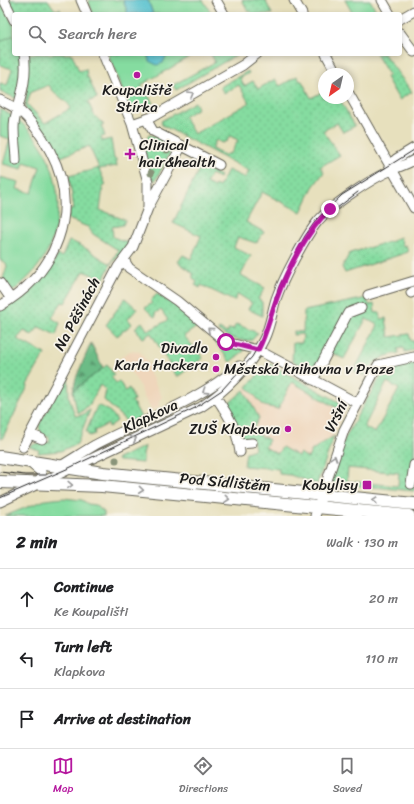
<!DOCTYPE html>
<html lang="en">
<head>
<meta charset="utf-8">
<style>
	:root { --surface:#fff; --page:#f2f2f2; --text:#202124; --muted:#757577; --line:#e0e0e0; --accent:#b5179e }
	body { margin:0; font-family:Sriracha,sans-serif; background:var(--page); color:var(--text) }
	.compass { position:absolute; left:318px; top:68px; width:36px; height:36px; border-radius:50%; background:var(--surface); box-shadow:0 2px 6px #0003; rotate:214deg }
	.stop { position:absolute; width:12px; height:12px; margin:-9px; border:3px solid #b5179e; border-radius:50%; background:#fff }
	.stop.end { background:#b5179e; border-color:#fff; box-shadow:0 1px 4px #0008 }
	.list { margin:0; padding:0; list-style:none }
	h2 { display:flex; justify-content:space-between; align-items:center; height:52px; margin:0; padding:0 16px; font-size:17px }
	h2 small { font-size:13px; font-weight:400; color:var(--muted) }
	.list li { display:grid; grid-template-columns:26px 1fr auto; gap:12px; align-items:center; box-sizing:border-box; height:60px; padding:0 16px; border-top:1px solid var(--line) }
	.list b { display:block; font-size:15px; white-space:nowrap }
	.list p { margin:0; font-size:13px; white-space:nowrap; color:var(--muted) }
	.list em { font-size:13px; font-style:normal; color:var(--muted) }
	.icon { flex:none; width:22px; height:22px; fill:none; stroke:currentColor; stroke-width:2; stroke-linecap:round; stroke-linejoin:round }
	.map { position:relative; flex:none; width:414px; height:516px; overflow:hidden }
	.search { position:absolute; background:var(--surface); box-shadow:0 2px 6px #0003; left:12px; right:12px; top:12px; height:44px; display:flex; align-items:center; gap:10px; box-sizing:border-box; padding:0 14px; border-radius:4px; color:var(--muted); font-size:15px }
	.sheet { height:232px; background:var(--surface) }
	nav { display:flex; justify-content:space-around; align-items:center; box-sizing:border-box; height:56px; border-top:1px solid var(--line); background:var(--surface); font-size:11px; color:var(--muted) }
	nav a { display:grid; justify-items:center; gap:2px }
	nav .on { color:var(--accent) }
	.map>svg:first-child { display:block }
	.built { fill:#efd6bb }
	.grass { fill:url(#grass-dots); stroke:#507c5e; fill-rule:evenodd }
	.forest { fill:url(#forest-firs); stroke:#446c51 }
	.park { fill:#85dca0; stroke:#507c5e }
	.water { fill:#55c1cf; stroke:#386e76 }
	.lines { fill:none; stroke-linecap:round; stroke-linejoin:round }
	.minor-casing { stroke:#636154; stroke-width:11 }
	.major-casing { stroke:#636154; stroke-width:14 }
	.minor { stroke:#fff; stroke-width:9 }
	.major { stroke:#fff; stroke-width:12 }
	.tram { stroke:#1c1c1c; stroke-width:1 }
	.tree { fill:#89947a }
	.oneway { stroke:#999 }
	.route { stroke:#b5179e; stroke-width:5 }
	.poi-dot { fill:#b5179e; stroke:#f7f3e8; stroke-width:1.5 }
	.labels { text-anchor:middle; stroke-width:3.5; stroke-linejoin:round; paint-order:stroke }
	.poi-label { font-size:15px; fill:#1c1c1c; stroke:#f7f3e8; text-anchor:end }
	.street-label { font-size:15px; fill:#1c1c1c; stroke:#f7f3e8 }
</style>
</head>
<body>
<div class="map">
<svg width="414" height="516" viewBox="0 0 414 516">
	<defs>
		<pattern id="grass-dots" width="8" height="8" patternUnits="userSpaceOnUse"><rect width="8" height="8" fill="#85dca0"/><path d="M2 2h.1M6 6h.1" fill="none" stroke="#72bc89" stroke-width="1.8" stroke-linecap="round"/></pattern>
		<pattern id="forest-firs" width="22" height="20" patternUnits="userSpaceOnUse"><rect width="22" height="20" fill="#6cbc86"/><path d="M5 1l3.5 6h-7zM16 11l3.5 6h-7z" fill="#58986d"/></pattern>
	</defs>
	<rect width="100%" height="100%" fill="#f7f3e8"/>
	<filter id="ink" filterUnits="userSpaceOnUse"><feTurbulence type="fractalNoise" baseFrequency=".025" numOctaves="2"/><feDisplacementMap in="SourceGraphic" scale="8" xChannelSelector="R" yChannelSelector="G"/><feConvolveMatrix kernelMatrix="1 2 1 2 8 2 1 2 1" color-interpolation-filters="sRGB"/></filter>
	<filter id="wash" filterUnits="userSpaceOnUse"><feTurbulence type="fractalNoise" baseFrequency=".012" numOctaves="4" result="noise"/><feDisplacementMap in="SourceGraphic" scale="16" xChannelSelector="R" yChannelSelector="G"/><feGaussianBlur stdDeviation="0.9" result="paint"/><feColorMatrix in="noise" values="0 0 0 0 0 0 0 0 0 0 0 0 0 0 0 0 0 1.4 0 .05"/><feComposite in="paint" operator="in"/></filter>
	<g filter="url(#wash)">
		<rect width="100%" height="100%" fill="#e7e0bd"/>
		<path class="built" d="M130,351L140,352L150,366L148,370L162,397L158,402L160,406L152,410L144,397L139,384L121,357Z
			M278,368L341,403L345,411L334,433L317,484L290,475L279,474V469L244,466L246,452L255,449L253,439L244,438L227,405L249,385L258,393Z"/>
		<path class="grass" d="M7,0H48L55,10L60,9L62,14H31L29,10L22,14H14Z
			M242,0H268L266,2L272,14H253L250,11L248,12Z
			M14,35V54H21L22,71L17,98H15L0,91V83L7,85L12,69L0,65V41Z
			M26,54H72L79,71L86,69L87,78L88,77L97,98L88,102L94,115L104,125H101L105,136L101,137L102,141L111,139L114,159H116L117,166L99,169L106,185L103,187L100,210L125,220L123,225L112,227L113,237L131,244L111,264L103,280L84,271L65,303L62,302L52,318L60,323L56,335L39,327L32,335L24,331L17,339L45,354L27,385L28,386L2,439L0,438V311C26,297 43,281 58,255L62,257L69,241C83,244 97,257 111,264L118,250L93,234L88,227L68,219L70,210L74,209L69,176L99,168L89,146L61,157L50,139L27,112L25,106L27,87ZM49,85C54,95 65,98 71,108L45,123L27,104L31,92Z
			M376,54H384L412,92L399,100L386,77L389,75Z
			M248,71L249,73L240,78L244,86L253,81L258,89L275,79L280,86L297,76L300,81H302L311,98L324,91V98H339L355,126L343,132L337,123L323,131L340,155L320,167L324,172L313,187L301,212L262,192L246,222L264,232L256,243L238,237L234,247L251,256L241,275L265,288L258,299L262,302V316L248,309L252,303L238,294L234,301L201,285L200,288L195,285L197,282L193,278V273L178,262L183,255L191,259L201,236L173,223L201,165L220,176L219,178L211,174L206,183L214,187L215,185L219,187L228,170L245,178L249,171L162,125L161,121L195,102L198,108L184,117L194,134L249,103L239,85L224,93L220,87ZM230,136L238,140L231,153L224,155L212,149L216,140L222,143L227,141Z
			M149,135L154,136L172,147L171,151L155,181C144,172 141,147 149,135Z
			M400,237L403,246L406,245L408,252L345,273L342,267L350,253L392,241Z
			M157,294L176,306L198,326L184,336L203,358L177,377L151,333L143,338L135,328L142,322L148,331L168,320L161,310L155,313L156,316L154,317L145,308L152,303L150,301Z
			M125,298L137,309L128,319L132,324L117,336L106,325Z
			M367,298L369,305L374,304L375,313L380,312L381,319L386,318L389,337L409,334L411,341H414V350L405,352L404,348L398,349L399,353C381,356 374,361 365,376L354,371L378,325L366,319L344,359L332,353L320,374L292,361L293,343H302L303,334L293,335L294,331L303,332L304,311Z
			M236,324L258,333L252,340C238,342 230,338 218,331L219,329L227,333L229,329L233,330Z
			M268,363L341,403L344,412L292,382L278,409L264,406L247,387Z
			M414,363V491L331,483L341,446L361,409L383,373L388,369ZM387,382L399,389L375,433L364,427ZM348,468L399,473L398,486L347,481Z
			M107,365L114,375L111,377L116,383L119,381L125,391L129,388L134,400L132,401L141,417L129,422L125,420L104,400L106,390L100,385L90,404L80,413L77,412L73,391Z
			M68,373L69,397L75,416L82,415L90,410L77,444L60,451L38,453L39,450L29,447L35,444L50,442L49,437C42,435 40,433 39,425Z
			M244,390L259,418L252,431L269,440L265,447L277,454L282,447L298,456L300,453L308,458L312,450L334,436L317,484L290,475L279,474V469L244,466L246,452L255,449L253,439L244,438L227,405Z
			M97,406C105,406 114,414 117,421L109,427L108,424L94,431L95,434L89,436L86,432Z
			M145,446L143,454V463L118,461L117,459Z"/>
		<path class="forest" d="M91,343L103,368L73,391L76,378Z"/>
		<path class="park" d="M0,0L14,26V35L0,41Z
			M88,0H123L128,14H93Z
			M148,0H203L212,14H153Z
			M345,0H370L378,14H353Z
			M108,54H148V58L167,57V54H195L141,85L153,103L142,109H131L127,102Z
			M211,54H235L236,55L176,90L173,85L215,62Z
			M0,109C51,133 71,198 49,248C40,267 27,280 12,292L3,279L7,266L6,263L0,260V177L19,182L17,189L32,193L40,167L24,162L22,169L3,164L10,139L0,136Z
			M207,331L245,350L230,362Z
			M63,498L82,500L88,504L95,505L104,512V516H5L45,500Z"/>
		<path class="water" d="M123,0H148L153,14H128Z
			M148,54H167L163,63L157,65L149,61Z"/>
	</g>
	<g filter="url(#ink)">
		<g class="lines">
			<g class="minor-casing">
				<path id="minor" d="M4,0L14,20
					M81,0L87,14
					M216,0L224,14
					M294,0L302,14
					M382,0L390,14
					M400,19L414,11
					M400,33L414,52
					M103,54L132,124L148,182V207
					M326,54L337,74
					M348,92L414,208
					M0,100C6,103 13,106 19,110C32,121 42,136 50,151C82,211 57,273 0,306
					M146,119L153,131L219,165
					M132,124L152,117L243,65L257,54
					M16,161C16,148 12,130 15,118C21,96 28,77 24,54
					M392,170L396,159L414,148
					M124,260L129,268L177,301L226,342L258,350L357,403
					M0,283L11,299
					M411,293L414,291
					M368,295L414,281
					M313,380L348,313L361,308
					M216,397C230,418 236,427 240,452
					M30,434L42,439
					M239,444L252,443
					M23,447L118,267L133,247L148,208L181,147
					M29,462L41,472L42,477L37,484
					M59,467C71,460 83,452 95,445C144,419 196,403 239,366
					M411,484L414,465
					M0,502L201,407C225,391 251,366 264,339C270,327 272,312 276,299C283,279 305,237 318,221C332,205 372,178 392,170C400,166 406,165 414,160
					M315,516L344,430L378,365L414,357"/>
			</g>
			<g class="major-casing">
				<path id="major" d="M0,457L103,473L414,504
					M0,482L102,486L409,516"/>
			</g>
			<use href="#minor" class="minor"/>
			<use href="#major" class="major"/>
			<path class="tram" d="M324,218L358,192
				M0,472L25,475H46
				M0,498L69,468L195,408L222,390L252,357L260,343L266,331L279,287L305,236L317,219L342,195L414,150"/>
		</g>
		<g class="tree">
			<circle cx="154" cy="144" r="3.5"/>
			<circle cx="167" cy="150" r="3.5"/>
			<circle cx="151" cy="173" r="3.5"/>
			<circle cx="116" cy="460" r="3.5"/>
		</g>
		<defs><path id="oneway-chevron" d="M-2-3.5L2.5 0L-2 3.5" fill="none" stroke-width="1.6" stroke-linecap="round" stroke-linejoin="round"/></defs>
		<g class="oneway">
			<use href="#oneway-chevron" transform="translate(191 94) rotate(-30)"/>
			<use href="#oneway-chevron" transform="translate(210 330) rotate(-140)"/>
			<use href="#oneway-chevron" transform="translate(205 391) rotate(147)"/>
			<use href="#oneway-chevron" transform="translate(134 439) rotate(-25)"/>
			<use href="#oneway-chevron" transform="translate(334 458) rotate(-72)"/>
			<use href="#oneway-chevron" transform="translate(70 485) rotate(2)"/>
			<use href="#oneway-chevron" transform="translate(141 490) rotate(6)"/>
			<use href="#oneway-chevron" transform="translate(227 499) rotate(5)"/>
			<use href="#oneway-chevron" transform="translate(375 500) rotate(-175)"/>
		</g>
	</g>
	<g class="lines" filter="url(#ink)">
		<path class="route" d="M226,342L258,350C267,333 270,316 277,298C287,269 308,230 330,209"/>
	</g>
	<g class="poi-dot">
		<circle cx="137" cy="75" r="4"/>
		<path d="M128 148h4v4h4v4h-4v4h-4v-4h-4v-4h4z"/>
		<circle cx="216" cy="357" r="4"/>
		<circle cx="216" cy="369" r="4"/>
		<circle cx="288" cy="429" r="4"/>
		<rect x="362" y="480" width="10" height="10" rx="2"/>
	</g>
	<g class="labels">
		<g class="poi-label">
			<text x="137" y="95" text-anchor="middle">Koupaliště<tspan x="137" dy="17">Stírka</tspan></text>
			<text x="139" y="150" text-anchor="start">Clinical<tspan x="139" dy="17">hair&amp;health</tspan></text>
			<text x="208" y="353">Divadlo<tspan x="208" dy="17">Karla Hackera</tspan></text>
			<text x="224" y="374" text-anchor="start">Městská knihovna v Praze</text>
			<text x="280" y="434">ZUŠ Klapkova</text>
			<text x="358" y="490">Kobylisy</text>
		</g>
		<g class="street-label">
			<text transform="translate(77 314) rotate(-62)" y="5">Na Pěšinách</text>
			<text transform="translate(150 416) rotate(-25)" y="5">Klapkova</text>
			<text transform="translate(336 416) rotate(-64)" y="5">Vršní</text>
			<text transform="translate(225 482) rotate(5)" y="5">Pod Sídlištěm</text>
		</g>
	</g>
</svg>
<svg class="compass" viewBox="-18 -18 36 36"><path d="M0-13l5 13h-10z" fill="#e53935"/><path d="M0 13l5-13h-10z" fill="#757577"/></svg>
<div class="stop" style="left:226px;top:342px"></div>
<div class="stop end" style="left:330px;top:209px"></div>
<div class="search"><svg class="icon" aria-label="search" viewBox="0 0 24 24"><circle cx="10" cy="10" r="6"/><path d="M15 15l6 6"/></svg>Search here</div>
</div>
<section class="sheet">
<h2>2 min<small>Walk · 130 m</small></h2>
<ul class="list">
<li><svg class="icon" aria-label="ahead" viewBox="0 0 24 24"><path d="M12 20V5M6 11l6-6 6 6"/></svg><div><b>Continue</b><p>Ke Koupališti</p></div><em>20 m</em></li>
<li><svg class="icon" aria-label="left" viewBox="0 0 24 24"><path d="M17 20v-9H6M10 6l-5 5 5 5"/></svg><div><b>Turn left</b><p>Klapkova</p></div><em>110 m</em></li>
<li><svg class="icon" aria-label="arrive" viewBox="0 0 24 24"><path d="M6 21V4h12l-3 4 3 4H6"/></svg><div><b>Arrive at destination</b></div></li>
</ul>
</section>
<nav>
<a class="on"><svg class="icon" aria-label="map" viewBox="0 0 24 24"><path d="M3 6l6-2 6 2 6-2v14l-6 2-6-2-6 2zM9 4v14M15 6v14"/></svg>Map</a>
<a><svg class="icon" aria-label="directions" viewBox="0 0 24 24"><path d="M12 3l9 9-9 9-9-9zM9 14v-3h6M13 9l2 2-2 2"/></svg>Directions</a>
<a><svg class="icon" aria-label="saved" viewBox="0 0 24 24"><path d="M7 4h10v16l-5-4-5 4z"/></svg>Saved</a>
</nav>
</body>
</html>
